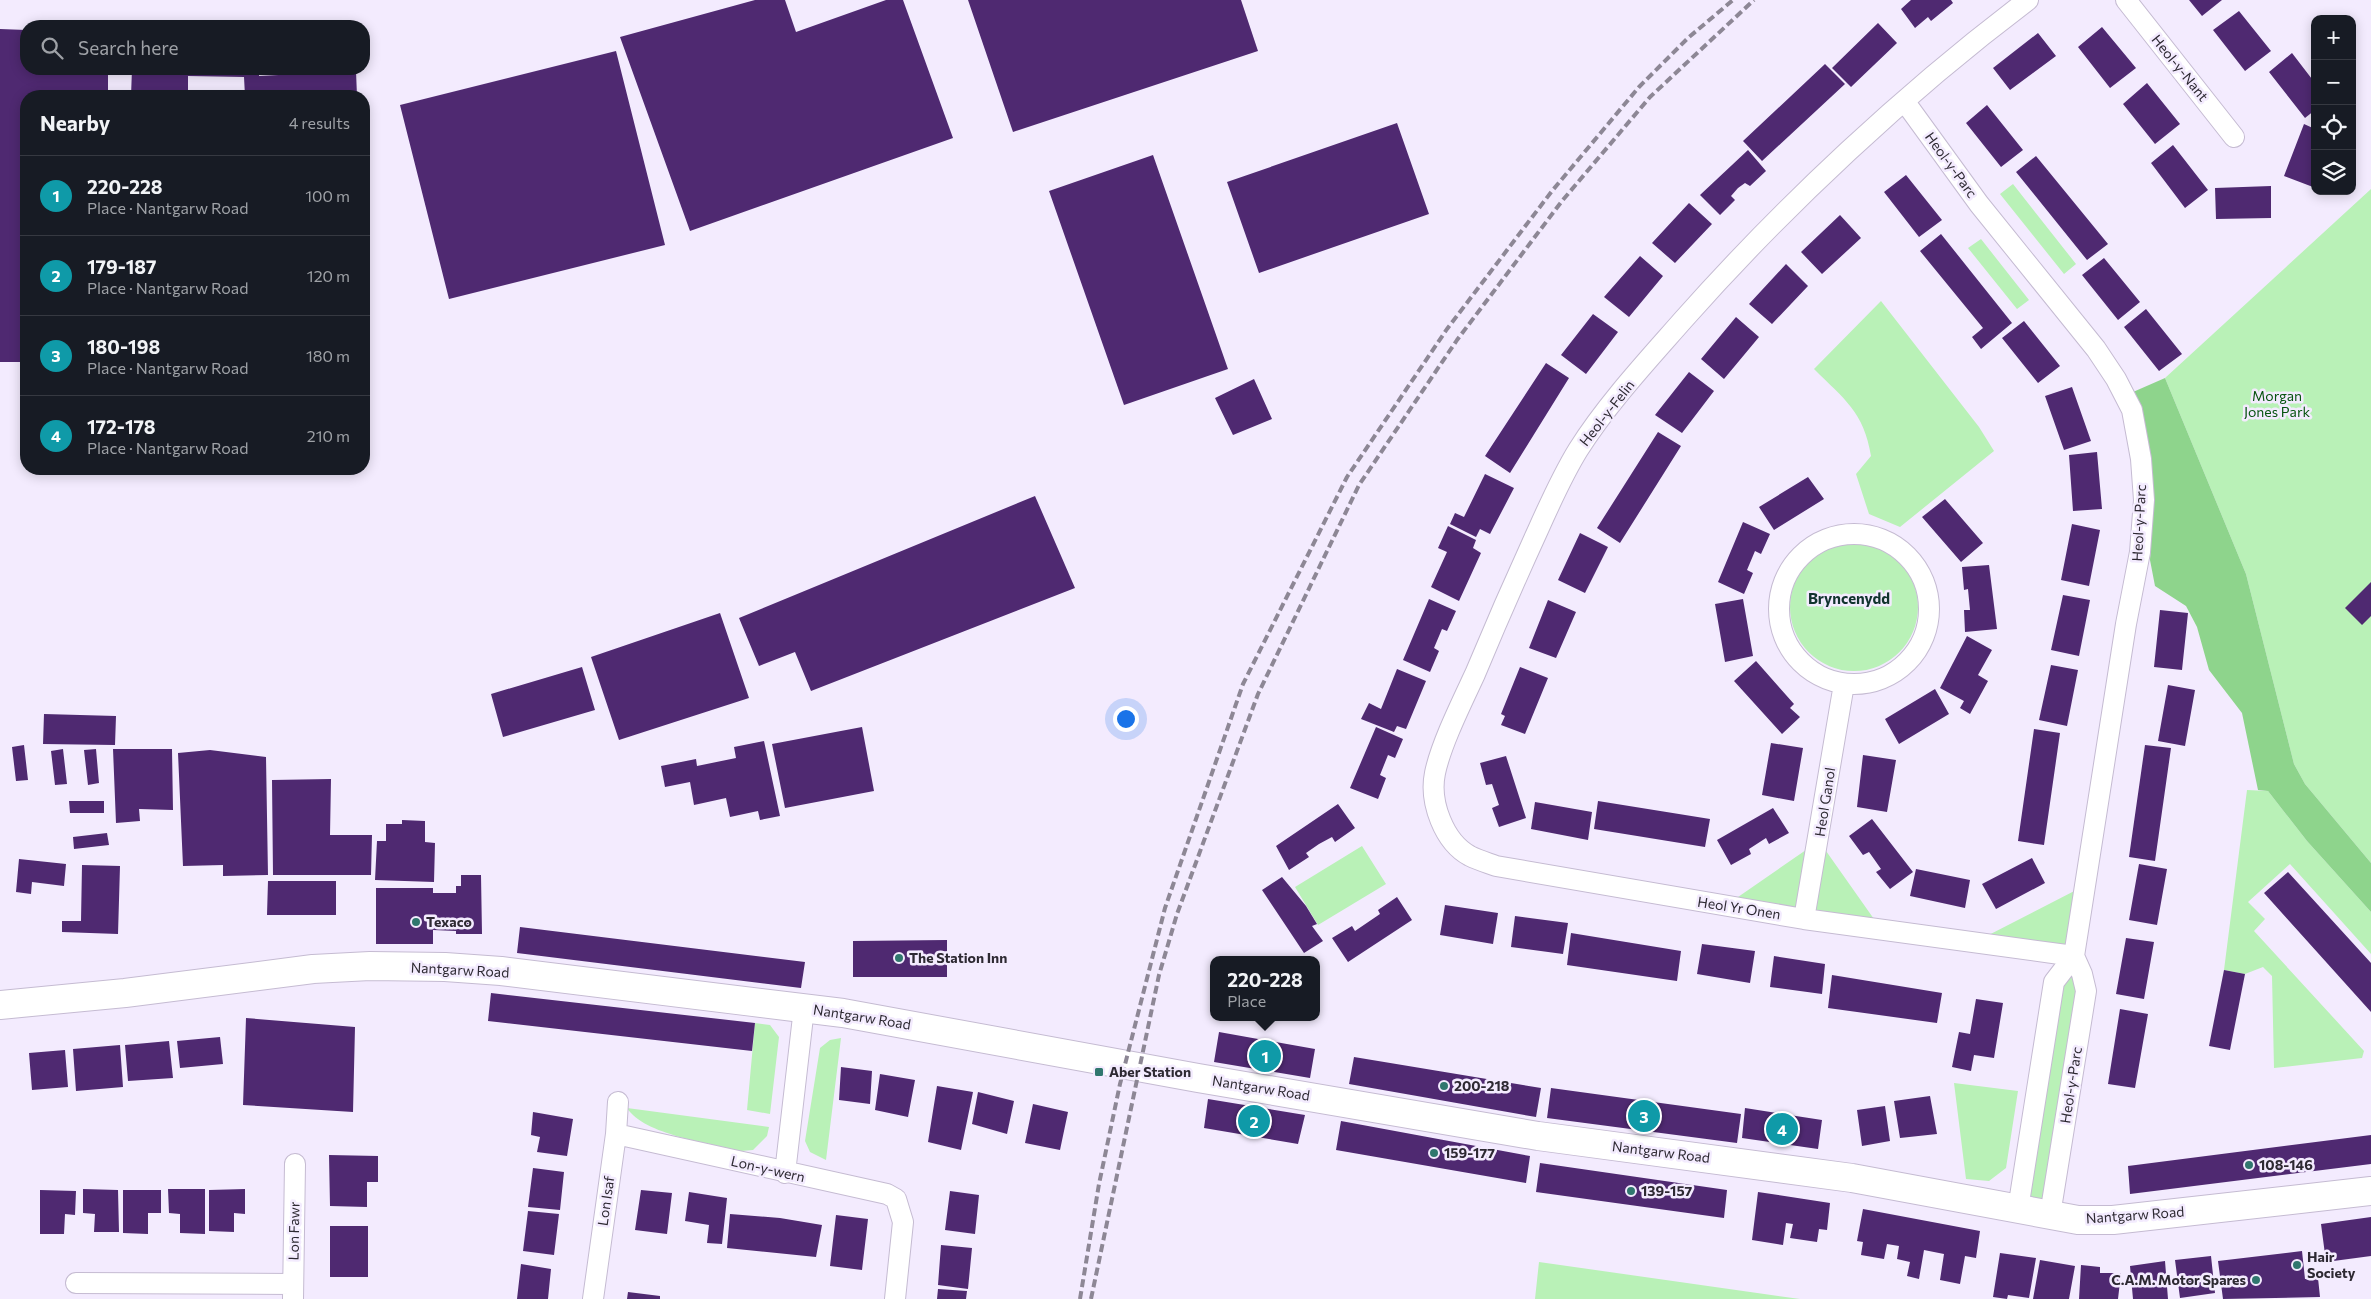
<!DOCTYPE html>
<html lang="en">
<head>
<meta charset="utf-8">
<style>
	:root { --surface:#171b24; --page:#20242c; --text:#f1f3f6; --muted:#9ea1a6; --line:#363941; --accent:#d93025 }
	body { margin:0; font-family:Commissioner,sans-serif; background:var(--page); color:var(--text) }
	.controls { position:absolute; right:15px; top:15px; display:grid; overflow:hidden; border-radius:10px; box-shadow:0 2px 12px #0003 }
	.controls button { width:45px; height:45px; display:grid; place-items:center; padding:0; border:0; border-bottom:1px solid var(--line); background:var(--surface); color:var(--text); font:25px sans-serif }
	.you { position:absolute; left:1125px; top:718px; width:18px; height:18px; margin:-12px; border:4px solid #fff; border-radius:50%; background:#1a73e8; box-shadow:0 0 0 8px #1a73e833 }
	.badge { display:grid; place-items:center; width:32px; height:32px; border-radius:50%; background:var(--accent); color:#fff; font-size:16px; font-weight:700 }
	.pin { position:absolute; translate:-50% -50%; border:2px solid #fff; box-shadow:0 1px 5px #0006 }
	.popup { position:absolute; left:1210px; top:956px; width:110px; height:65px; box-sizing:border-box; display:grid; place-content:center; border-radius:10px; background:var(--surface); filter:drop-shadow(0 1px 4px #0005); font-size:16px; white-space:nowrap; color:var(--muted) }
	.popup b { font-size:19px; color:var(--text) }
	.popup::after { content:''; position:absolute; left:50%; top:100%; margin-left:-10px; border:10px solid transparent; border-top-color:var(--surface) }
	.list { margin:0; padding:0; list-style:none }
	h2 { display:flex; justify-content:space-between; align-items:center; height:65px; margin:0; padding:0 20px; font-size:21px }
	h2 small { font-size:16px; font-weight:400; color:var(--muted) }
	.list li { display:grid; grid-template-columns:32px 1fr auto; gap:15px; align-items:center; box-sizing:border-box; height:80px; padding:0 20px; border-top:1px solid var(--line) }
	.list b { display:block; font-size:19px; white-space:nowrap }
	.list p { margin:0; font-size:16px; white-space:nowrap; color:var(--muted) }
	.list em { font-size:16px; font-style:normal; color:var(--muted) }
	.icon { flex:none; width:28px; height:28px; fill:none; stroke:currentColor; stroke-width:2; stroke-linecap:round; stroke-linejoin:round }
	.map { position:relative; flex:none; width:2371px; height:1299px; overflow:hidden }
	.search { position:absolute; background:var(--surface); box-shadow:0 2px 12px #0003; left:20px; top:20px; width:350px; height:55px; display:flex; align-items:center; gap:12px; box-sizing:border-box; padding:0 18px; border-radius:20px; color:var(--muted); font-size:19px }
	.panel { position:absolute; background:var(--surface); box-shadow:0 2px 12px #0003; left:20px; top:90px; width:350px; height:385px; border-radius:20px }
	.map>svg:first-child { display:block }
	.green { fill:#b9f1b7 }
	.forest { fill:#8ed48c }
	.building { fill:#4f2971 }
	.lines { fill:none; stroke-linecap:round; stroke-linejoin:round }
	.street-casing { stroke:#c5bbd2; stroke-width:22 }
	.secondary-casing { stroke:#c5bbd2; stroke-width:30 }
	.street { stroke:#fff; stroke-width:20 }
	.secondary { stroke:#fff; stroke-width:28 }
	.rail { stroke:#8d8795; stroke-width:4; stroke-dasharray:8 4; stroke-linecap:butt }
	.poi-dot { fill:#30776e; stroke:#f3ebfe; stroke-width:2 }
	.labels { text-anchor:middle; stroke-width:5; stroke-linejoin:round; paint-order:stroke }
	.street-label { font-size:14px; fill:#2d2932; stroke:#f3ebfe }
	.park-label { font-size:14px; fill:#075410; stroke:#f3ebfe }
	.poi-label { font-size:14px; font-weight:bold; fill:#2d2932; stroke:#f3ebfe; text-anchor:start }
	.neighbourhood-label { font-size:15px; font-weight:bold; fill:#11332e; stroke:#f3ebfe }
</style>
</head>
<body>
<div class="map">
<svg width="2371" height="1299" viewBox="0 0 2371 1299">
	<rect width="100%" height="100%" fill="#f3ebfe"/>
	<path class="green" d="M2013,184L2076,264L2064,274L2000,194Z
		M2371,189V863L2305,784L2294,764L2246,574L2165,378Z
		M1981,239L2029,300L2017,309L1968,248Z
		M1881,301L1979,427L1994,451L1900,527L1869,514L1856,474L1871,456C1864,412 1844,399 1814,369Z
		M1790 607a64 64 0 1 1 128 0a64 64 0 1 1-128 0Z
		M2247,790L2268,791L2307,841L2371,912V954L2290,864L2248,902L2265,919L2254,931L2364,1051L2362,1058L2274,1068L2272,976L2263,967L2245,974L2224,970Z
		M1819,841L1881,929L1725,906Z
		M1362,846L1386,884L1318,925L1295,887Z
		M2084,886L2082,974L2050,1215L2018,1209L2054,982L2073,956L1975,942Z
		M755,1023L770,1025L779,1037L770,1114L747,1110Z
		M841,1038L826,1160L810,1152L805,1141L820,1048L830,1040Z
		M1954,1083L2018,1091L2006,1168L1989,1181L1966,1179Z
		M627,1108L769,1127L767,1136L753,1150L741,1151C710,1143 644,1135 627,1108Z
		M1539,1262L1800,1299H1535Z"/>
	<path class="forest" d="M2165,378L2246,574L2294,764L2305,784L2371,863V912L2307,841L2268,791L2258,790L2242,713L2209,670L2197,627L2186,606L2155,586L2150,560L2153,508L2133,392Z"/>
	<path class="building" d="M755,0H785L796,32L886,0H903L953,138L690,231L620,37Z
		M968,0H1241L1258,51L1013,132Z
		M1911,0H1951L1953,3L1931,21L1928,17L1915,28L1901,9Z
		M2189,0H2222L2202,16Z
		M2239,11L2271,51L2245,71L2213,30Z
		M1878,23L1897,43L1851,87L1832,68Z
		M2102,27L2136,68L2110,88L2078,47Z
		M0,29L26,30V69H108V96H26V362H0Z
		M2038,33L2056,56L2010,90L1993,68Z
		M616,51L665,245L449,299L400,105Z
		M2292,53L2315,83V110L2305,118L2269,72Z
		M1825,64L1845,84L1762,161L1743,141Z
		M132,69H259V76L356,71L357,96H245L244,77L188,76V96H131Z
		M2147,83L2180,124L2155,144L2123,104Z
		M1987,105L2023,150L2001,167L1966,123Z
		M1397,123L1429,214L1259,273L1227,182Z
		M2304,124L2315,129L2313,187L2284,176Z
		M2173,145L2208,190L2185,208L2151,163Z
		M1748,150L1766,171L1750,186L1745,183L1738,188L1731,196L1735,200L1720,215L1700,195Z
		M1153,155L1228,369L1124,405L1049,191Z
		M2036,156L2108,244L2087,260L2016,172Z
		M1906,175L1942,220L1919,237L1884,192Z
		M2271,186V218L2216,219L2215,188Z
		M1689,203L1712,224L1675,263L1652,243Z
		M1840,215L1861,238L1822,274L1801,252Z
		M1941,234L2012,323L1981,349L1972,337L1983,328L1920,251Z
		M364,255L368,317H364Z
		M1640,256L1663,276L1629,317L1604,297Z
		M2104,258L2140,302L2118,320L2082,275Z
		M1786,264L1808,286L1772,324L1749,304Z
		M2146,309L2182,354L2159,371L2124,327Z
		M1593,314L1618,332L1586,374L1561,355Z
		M1736,317L1759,337L1724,379L1701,359Z
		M2024,321L2060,366L2038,383L2002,338Z
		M1546,363L1569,378L1510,473L1485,456Z
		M1689,372L1714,391L1682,433L1655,415Z
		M1254,379L1272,419L1233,435L1215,398Z
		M2072,387L2091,441L2064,450L2045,396Z
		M1658,432L1681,446L1620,543L1597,528Z
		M2097,452L2102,509L2073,511L2069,455Z
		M1485,474L1514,488L1490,534L1480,529L1476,537L1450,524L1455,513L1464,517Z
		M1808,477L1824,499L1774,530L1759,507Z
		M1035,496L1075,588L811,691L795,652L759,666L739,618Z
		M1945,499L1983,543L1961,562L1922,517Z
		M1743,522L1770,534L1761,554L1755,551L1747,570L1753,573L1744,594L1718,582Z
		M2072,524L2100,530L2089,586L2061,580Z
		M1448,526L1476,540L1473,548L1481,553L1459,601L1431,587L1447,552L1438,548Z
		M1580,533L1608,547L1585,593L1558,580Z
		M1989,565L1997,629L1965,632L1964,610H1970L1968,589L1964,590L1962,567Z
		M2371,582V616L2362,625L2345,608Z
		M2063,595L2090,600L2079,656L2051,650Z
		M1429,599L1456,611L1447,631L1442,629L1434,648L1439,651L1430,672L1403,660Z
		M1743,599L1753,656L1725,662L1715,604Z
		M1548,600L1576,612L1556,658L1529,648Z
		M2160,610L2188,613L2182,670L2154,667Z
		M720,613L749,698L619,740L591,657Z
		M1967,636L1992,650L1978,675L1988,681L1970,714L1960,708L1964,701L1940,688Z
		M1756,661L1794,704L1790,708L1800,717L1782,734L1734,681Z
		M2051,665L2078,670L2067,726L2039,720Z
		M582,667L595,710L503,737L491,694Z
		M1520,667L1548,678L1525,734L1501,725L1505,716L1501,714Z
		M1397,669L1426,681L1406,729L1397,726L1394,732L1361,719L1369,703L1381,709Z
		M2168,685L2195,690L2185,746L2158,741Z
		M1935,689L1949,714L1899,744L1885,719Z
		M44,714L116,716L115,745L43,744Z
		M862,727L874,791L785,808L772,744Z
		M1376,727L1403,739L1395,758L1388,755L1380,775L1386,778L1378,799L1350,788Z
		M2034,729L2060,733L2044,845L2018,841Z
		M764,741L780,816L760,820L758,811L730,817L726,798L694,805L690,782L665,787L661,766L696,759L697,766L736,758L734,747Z
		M1771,743L1803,748L1794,801L1762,795Z
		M24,745L28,780L16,781L12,747Z
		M2145,745L2171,748L2155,861L2129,857Z
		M63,749L67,784L55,785L51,751Z
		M96,749L99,783L88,785L84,750Z
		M113,749H172L173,810L139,809L140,821L116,823Z
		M210,750L266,757L268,875L223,876V865L183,866L178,753Z
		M1863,755L1896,760L1887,812L1857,807Z
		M1506,756L1526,818L1499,827L1492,808L1499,805L1492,784L1486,785L1480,763Z
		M331,779L330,835H372L371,875H273L272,780Z
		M69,801H104V813H70Z
		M1598,801L1710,819L1705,847L1594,829Z
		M1535,802L1592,812L1588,840L1531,829Z
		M1338,804L1355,828L1335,842L1332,837L1319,844L1306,853L1309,857L1289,870L1276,846Z
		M1773,808L1789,833L1769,844L1766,838L1749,849L1751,854L1731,865L1717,840Z
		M1872,819L1913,872L1890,889L1876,872L1881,869L1874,859L1869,852L1863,855L1849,836Z
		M402,820L425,821V842L435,843L434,882L375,880L377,841H386V824H402Z
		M107,833L109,845L74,849L73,837Z
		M2032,858L2045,883L1996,909L1982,884Z
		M19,859L66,864L64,886L32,882L31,894L16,892Z
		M2139,864L2167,869L2157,925L2129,920Z
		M82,865L120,866L118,934L62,932V921H81Z
		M1916,869L1970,880L1965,908L1910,896Z
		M2288,872L2371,963V1012L2264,893Z
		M461,875H481L482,934H456V931L433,930V944H376V888H433V893H456V886H461Z
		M1282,877L1306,906L1317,924L1312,926L1323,941L1304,953L1262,890Z
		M268,881H336V915H267Z
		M1397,897L1412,920L1348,962L1332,938L1352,926L1355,931L1380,914L1378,910Z
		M1445,905L1498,913L1493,944L1440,935Z
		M1515,916L1568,923L1563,954L1511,947Z
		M520,927L805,962L801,988L517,953Z
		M1571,933L1681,951L1677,981L1567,965Z
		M2126,938L2154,942L2144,999L2116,994Z
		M947,940V977H853V941Z
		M1702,944L1755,951L1750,983L1697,974Z
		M1774,956L1825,964L1822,994L1770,987Z
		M2224,970L2245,974L2230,1050L2209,1046Z
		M1832,975L1942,993L1937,1023L1828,1008Z
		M491,993L755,1023L752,1051L488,1021Z
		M1976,999L2003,1003L1994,1058L1974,1055L1971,1071L1952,1067L1959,1032L1970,1034Z
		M2120,1009L2148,1014L2135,1088L2108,1084Z
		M246,1018L355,1027L353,1112L243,1105Z
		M1219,1032L1315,1049L1310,1078L1214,1062Z
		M220,1037L223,1064L180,1068L177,1041Z
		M169,1041L173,1078L128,1081L125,1045Z
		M120,1045L123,1087L76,1091L73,1049Z
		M65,1050L68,1087L32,1090L29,1053Z
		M1354,1057L1541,1088L1536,1117L1349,1084Z
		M841,1067L872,1071L870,1104L839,1100Z
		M880,1074L915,1080L908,1117L875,1110Z
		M937,1086L973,1092L961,1150L928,1142Z
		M1551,1088L1741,1114L1737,1143L1547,1118Z
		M978,1092L1014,1101L1007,1134L972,1124Z
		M1930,1096L1937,1134L1900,1138L1894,1101Z
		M1208,1099L1305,1115L1298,1144L1204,1128Z
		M1033,1104L1068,1112L1060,1150L1025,1143Z
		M1885,1106L1890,1141L1862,1146L1857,1110Z
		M1745,1108L1822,1120L1818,1149L1742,1138Z
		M533,1112L573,1119L567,1156L537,1152L540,1137L531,1135Z
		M1341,1121L1530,1156L1526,1183L1336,1150Z
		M2371,1135V1164L2130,1194L2128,1166Z
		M329,1155L378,1156V1182H367V1207L330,1206Z
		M1540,1163L1727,1190L1724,1218L1536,1192Z
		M533,1168L564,1172L560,1210L528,1207Z
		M83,1189L118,1190L119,1232H94L95,1214L83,1213Z
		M168,1189H205V1234L180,1233V1214L169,1213Z
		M245,1189V1214L234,1213V1232L209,1231V1190Z
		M40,1190L76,1191L75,1215L65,1214L64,1234H40Z
		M123,1190H161V1213H148V1234L123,1233Z
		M641,1190L672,1193L667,1234L635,1230Z
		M950,1191L979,1195L975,1234L945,1230Z
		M689,1192L727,1198L722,1244L707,1243L709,1225L685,1221Z
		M1758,1192L1830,1203L1827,1230L1819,1229L1817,1242L1790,1238L1793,1224L1786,1223L1783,1245L1752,1240Z
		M1863,1209L1980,1231L1976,1258L1965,1256L1960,1284L1940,1280L1944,1254L1924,1250L1919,1279L1907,1276L1910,1262L1897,1259L1899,1246L1887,1244L1884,1259L1861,1255L1863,1242L1857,1241Z
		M528,1211L559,1214L554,1255L523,1251Z
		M730,1214L780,1218L822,1225L816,1257L727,1248Z
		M836,1215L868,1219L862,1270L830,1266Z
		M2371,1217V1256L2326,1262L2321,1224Z
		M330,1226H368V1277H330Z
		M941,1245L972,1248L968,1289L938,1285Z
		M2302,1251L2305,1279L2318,1278L2320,1297L2223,1299L2218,1261Z
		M2000,1253L2036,1258L2029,1298L2008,1295L2007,1299L1993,1297Z
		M2211,1256L2215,1293L2180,1298L2175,1260Z
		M2040,1260L2075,1266L2069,1299H2033Z
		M2165,1261L2168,1299H2133L2130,1266Z
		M521,1264L551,1269L548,1299H517Z
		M2081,1265L2100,1267V1273H2121L2118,1299H2079Z
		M938,1289L967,1291L966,1299H937Z
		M628,1292L660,1296V1299H627Z"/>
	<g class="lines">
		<g class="street-casing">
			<path id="street" d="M2028,0C1906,92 1785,205 1683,320C1647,361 1607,404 1578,450C1562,476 1550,503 1538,530C1516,578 1495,626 1475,674C1462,702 1441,744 1435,773C1429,802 1444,842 1470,856C1478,860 1488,863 1496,866L1804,919L2074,956
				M2126,0L2234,137
				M1905,102L1979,204L2096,349L2116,379L2132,410L2141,459L2144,500L2140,552L2126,624L2074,956L2054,982L2018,1209
				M1779 609a75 75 0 1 1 150 0a75 75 0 1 1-150 0Z
				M1804,919L1844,684
				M616,1134L887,1194L896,1199L903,1222L895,1299
				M785,1173L804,1008
				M2050,1215L2086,991L2082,974L2074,956
				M76,1283L293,1284
				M293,1299L295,1164
				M593,1299L616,1134L618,1102"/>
		</g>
		<g class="secondary-casing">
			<path id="secondary" d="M0,1005L125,993L313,969L370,966L445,967L501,971L843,1013L1198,1078L1538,1136L1852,1178L2078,1220H2113L2371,1191"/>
		</g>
		<use href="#street" class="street"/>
		<use href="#secondary" class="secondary"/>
		<path class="rail" d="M1080,1299L1099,1184L1120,1084L1165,908L1243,684L1347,477L1447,329L1552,191L1639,87L1688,38L1733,0
			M1091,1299L1159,975L1177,914L1258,694L1359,485L1457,340L1562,201L1650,97L1754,0"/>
	</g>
	<g class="poi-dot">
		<circle cx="416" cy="922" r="5"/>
		<circle cx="899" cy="958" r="5"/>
		<rect x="1094" y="1067" width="10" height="10" rx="2.5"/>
		<circle cx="1444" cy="1086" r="5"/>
		<circle cx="1434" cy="1153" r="5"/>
		<circle cx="2249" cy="1165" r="5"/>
		<circle cx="1631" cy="1191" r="5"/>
		<circle cx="2297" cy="1265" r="5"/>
		<circle cx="2256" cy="1280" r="5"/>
	</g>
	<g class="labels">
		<g class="street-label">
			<text transform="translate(2180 68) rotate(51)" y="5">Heol-y-Nant</text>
			<text transform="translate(1951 165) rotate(54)" y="5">Heol-y-Parc</text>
			<text transform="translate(1607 413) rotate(-52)" y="5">Heol-y-Felin</text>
			<text transform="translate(2139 523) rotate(-87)" y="5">Heol-y-Parc</text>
			<text transform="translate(1825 802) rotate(-81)" y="5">Heol Ganol</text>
			<text transform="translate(1739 908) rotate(9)" y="5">Heol Yr Onen</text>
			<text transform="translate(460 970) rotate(3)" y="5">Nantgarw Road</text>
			<text transform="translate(862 1017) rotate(9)" y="5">Nantgarw Road</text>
			<text transform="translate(2071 1085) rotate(-81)" y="5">Heol-y-Parc</text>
			<text transform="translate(1261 1088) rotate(9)" y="5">Nantgarw Road</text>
			<text transform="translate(1661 1152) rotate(7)" y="5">Nantgarw Road</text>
			<text transform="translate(768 1169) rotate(13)" y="5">Lon-y-wern</text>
			<text transform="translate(606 1201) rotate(-82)" y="5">Lon Isaf</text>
			<text transform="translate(2135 1215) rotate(-4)" y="5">Nantgarw Road</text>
			<text transform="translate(294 1231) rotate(-89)" y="5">Lon Fawr</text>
		</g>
		<g class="park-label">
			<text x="2277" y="401">Morgan<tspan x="2277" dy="16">Jones Park</tspan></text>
		</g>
		<g class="poi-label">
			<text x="426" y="927">Texaco</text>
			<text x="909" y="963">The Station Inn</text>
			<text x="1109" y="1077">Aber Station</text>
			<text x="1454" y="1091">200-218</text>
			<text x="1444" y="1158">159-177</text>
			<text x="2259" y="1170">108-146</text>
			<text x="1641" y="1196">139-157</text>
			<text x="2307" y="1262">Hair<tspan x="2307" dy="16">Society</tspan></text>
			<text x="2246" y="1285" text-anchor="end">C.A.M. Motor Spares</text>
		</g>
		<g class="neighbourhood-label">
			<text x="1849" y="604">Bryncenydd</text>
		</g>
	</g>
</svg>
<div class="controls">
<button>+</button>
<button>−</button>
<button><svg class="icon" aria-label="locate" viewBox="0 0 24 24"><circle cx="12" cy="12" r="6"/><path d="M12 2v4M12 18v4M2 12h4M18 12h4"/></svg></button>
<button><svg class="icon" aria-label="layers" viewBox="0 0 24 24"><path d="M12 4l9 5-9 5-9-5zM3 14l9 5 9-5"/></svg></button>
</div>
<div class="you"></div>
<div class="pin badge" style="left:1265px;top:1056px;background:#0f9aa8">1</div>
<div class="popup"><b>220-228</b>Place</div>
<div class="pin badge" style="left:1254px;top:1121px;background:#0f9aa8">2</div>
<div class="pin badge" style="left:1644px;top:1116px;background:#0f9aa8">3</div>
<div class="pin badge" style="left:1782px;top:1129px;background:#0f9aa8">4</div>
<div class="search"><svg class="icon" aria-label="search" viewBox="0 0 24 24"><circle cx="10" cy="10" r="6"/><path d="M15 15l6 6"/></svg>Search here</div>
<section class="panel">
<h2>Nearby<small>4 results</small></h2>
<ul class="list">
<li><span class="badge" style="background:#0f9aa8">1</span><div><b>220-228</b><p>Place · Nantgarw Road</p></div><em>100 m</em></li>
<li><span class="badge" style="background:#0f9aa8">2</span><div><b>179-187</b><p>Place · Nantgarw Road</p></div><em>120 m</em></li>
<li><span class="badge" style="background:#0f9aa8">3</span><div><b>180-198</b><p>Place · Nantgarw Road</p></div><em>180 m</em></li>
<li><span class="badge" style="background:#0f9aa8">4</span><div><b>172-178</b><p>Place · Nantgarw Road</p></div><em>210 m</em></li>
</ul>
</section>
</div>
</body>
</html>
